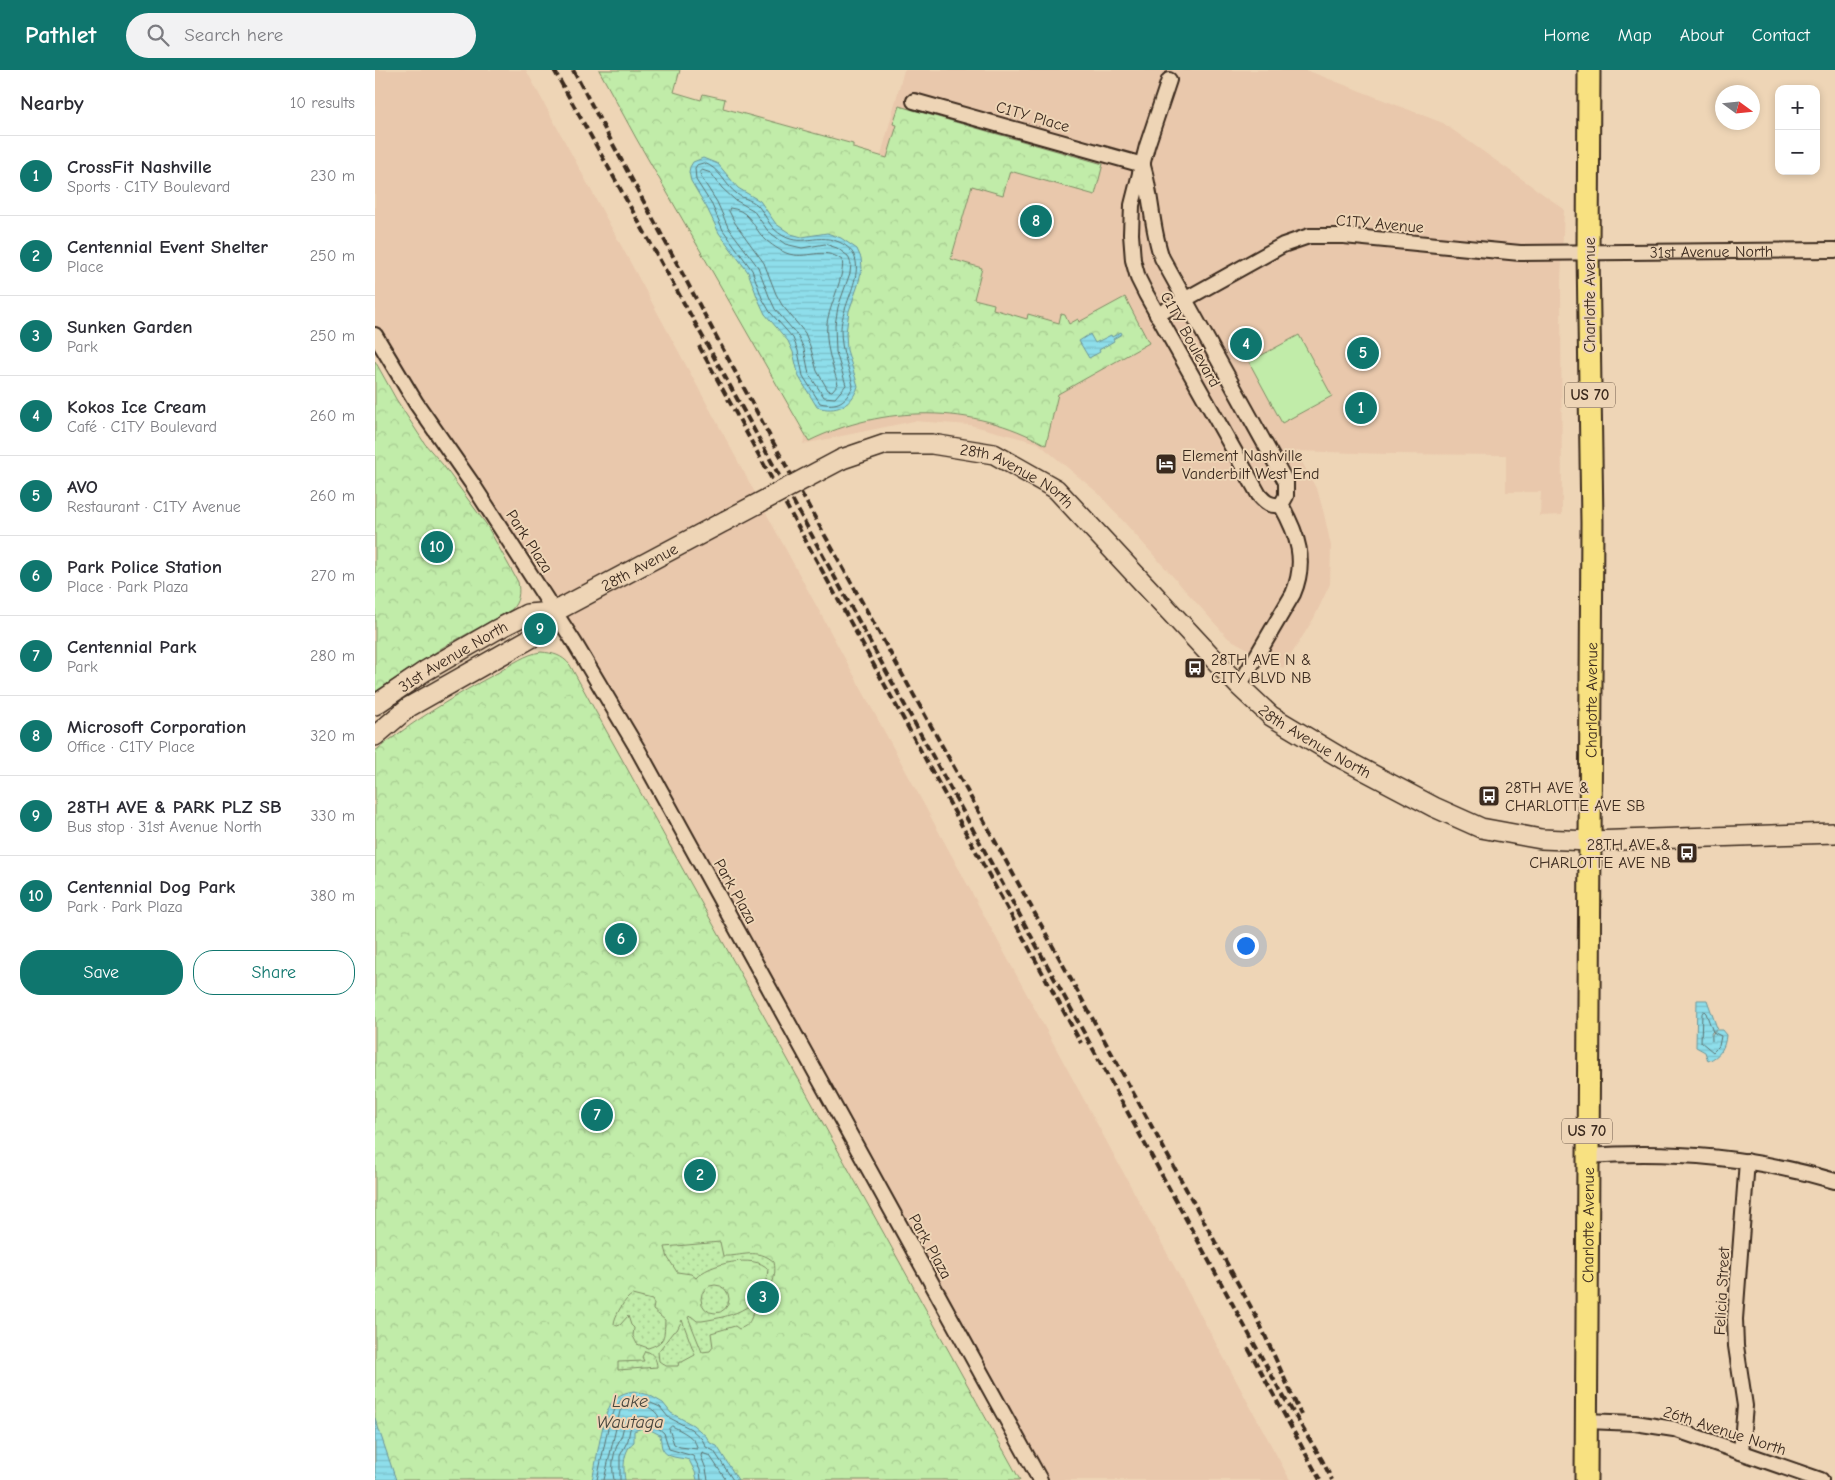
<!DOCTYPE html>
<html lang="en">
<head>
<meta charset="utf-8">
<style>
	:root { --surface:#fff; --page:#f2f2f3; --text:#2b2b33; --muted:#7c7c81; --line:#e1e1e2; --accent:#0f766e }
	body { margin:0; font-family:"Comic Neue",sans-serif; background:var(--page); color:var(--text) }
	.controls { position:absolute; right:15px; top:15px; display:grid; overflow:hidden; border-radius:10px; box-shadow:0 2px 8px #0003 }
	.controls button { width:45px; height:45px; display:grid; place-items:center; padding:0; border:0; border-bottom:1px solid var(--line); background:var(--surface); color:var(--text); font:25px sans-serif }
	.compass { position:absolute; left:1340px; top:15px; width:45px; height:45px; border-radius:50%; background:var(--surface); box-shadow:0 2px 8px #0003; rotate:105deg }
	.you { position:absolute; left:870px; top:875px; width:18px; height:18px; margin:-12px; border:4px solid #fff; border-radius:50%; background:#1a73e8; box-shadow:0 0 0 8px #1a73e833 }
	.badge { display:grid; place-items:center; width:32px; height:32px; border-radius:50%; background:var(--accent); color:#fff; font-size:16px; font-weight:700 }
	.pin { position:absolute; translate:-50% -50%; border:2px solid #fff; box-shadow:0 1px 5px #0006 }
	.list { margin:0; padding:0; list-style:none }
	h2 { display:flex; justify-content:space-between; align-items:center; height:65px; margin:0; padding:0 20px; font-size:21px }
	h2 small { font-size:16px; font-weight:400; color:var(--muted) }
	.list li { display:grid; grid-template-columns:32px 1fr auto; gap:15px; align-items:center; box-sizing:border-box; height:80px; padding:0 20px; border-top:1px solid var(--line) }
	.list b { display:block; font-size:19px; white-space:nowrap }
	.list p { margin:0; font-size:16px; white-space:nowrap; color:var(--muted) }
	.list em { font-size:16px; font-style:normal; color:var(--muted) }
	.actions { display:flex; gap:10px; padding:15px 20px }
	.actions a { flex:1; padding:11px 0; border:1px solid var(--accent); border-radius:20px; text-align:center; font-size:18px; color:var(--accent) }
	.actions .main { background:var(--accent); color:#fff }
	.icon { flex:none; width:28px; height:28px; fill:none; stroke:currentColor; stroke-width:2; stroke-linecap:round; stroke-linejoin:round }
	.map { position:relative; flex:none; width:1460px; height:1410px; overflow:hidden }
	header { display:flex; align-items:center; gap:30px; box-sizing:border-box; height:70px; padding:0 25px; background:var(--accent); color:#fff }
	header strong { font-size:24px }
	nav { display:flex; gap:28px; margin-inline-start:auto; font-size:18px }
	.search { width:350px; height:45px; background:var(--page); display:flex; align-items:center; gap:12px; box-sizing:border-box; padding:0 18px; border-radius:28px; color:var(--muted); font-size:19px }
	main { display:flex }
	aside { flex:1; background:var(--surface) }
	.map>svg:first-child { display:block }
	.built { fill:#e9c8ac }
	.grass { fill:#c1eca9; stroke:#7e8b64 }
	.forest { fill:url(#forest-crowns); stroke:#7e8b64 }
	.garden { fill:url(#garden-dots); stroke:#7e8b64 }
	.water { fill:url(#water-rules); stroke:#6d9699 }
	.lines { fill:none; stroke-linecap:round; stroke-linejoin:round }
	.shore { stroke:#5c7270; stroke-width:1 }
	.street-casing { stroke:#3b2a1e; stroke-width:18 }
	.secondary-casing { stroke:#3b2a1e; stroke-width:22 }
	.primary-casing { stroke:#3b2a1e; stroke-width:25 }
	.street { stroke:#eed5b6; stroke-width:14 }
	.secondary { stroke:#eed5b6; stroke-width:19 }
	.primary { stroke:#f8e181; stroke-width:21 }
	.rail { stroke:#3b2a1e; stroke-width:4; stroke-dasharray:8 4; stroke-linecap:butt }
	.secondary-bridge-casing { stroke:#3b2a1e; stroke-width:22; stroke-linecap:butt }
	.secondary-bridge { stroke:#eed5b6; stroke-width:19 }
	.labels { text-anchor:middle; stroke-width:4; stroke-linejoin:round; paint-order:stroke }
	.shield { fill:#eed5b6; stroke:#715d4c; stroke-width:1 }
	.shield-label { font-size:15px; font-weight:bold; fill:#3b2a1e }
	.street-label { font-size:16px; fill:#3b2a1e; stroke:#eed5b6 }
	.poi-label { font-size:16px; fill:#3b2a1e; stroke:#eed5b6; text-anchor:start }
	.water-label { font-size:18px; font-style:italic; fill:#47453d; stroke:#eed5b6 }
</style>
</head>
<body>
<header>
<strong>Pathlet</strong>
<div class="search"><svg class="icon" aria-label="search" viewBox="0 0 24 24"><circle cx="10" cy="10" r="6"/><path d="M15 15l6 6"/></svg>Search here</div>
<nav><a>Home</a><a>Map</a><a>About</a><a>Contact</a></nav>
</header>
<main>
<aside>
<h2>Nearby<small>10 results</small></h2>
<ul class="list">
<li><span class="badge">1</span><div><b>CrossFit Nashville</b><p>Sports · C1TY Boulevard</p></div><em>230 m</em></li>
<li><span class="badge">2</span><div><b>Centennial Event Shelter</b><p>Place</p></div><em>250 m</em></li>
<li><span class="badge">3</span><div><b>Sunken Garden</b><p>Park</p></div><em>250 m</em></li>
<li><span class="badge">4</span><div><b>Kokos Ice Cream</b><p>Café · C1TY Boulevard</p></div><em>260 m</em></li>
<li><span class="badge">5</span><div><b>AVO</b><p>Restaurant · C1TY Avenue</p></div><em>260 m</em></li>
<li><span class="badge">6</span><div><b>Park Police Station</b><p>Place · Park Plaza</p></div><em>270 m</em></li>
<li><span class="badge">7</span><div><b>Centennial Park</b><p>Park</p></div><em>280 m</em></li>
<li><span class="badge">8</span><div><b>Microsoft Corporation</b><p>Office · C1TY Place</p></div><em>320 m</em></li>
<li><span class="badge">9</span><div><b>28TH AVE &amp; PARK PLZ SB</b><p>Bus stop · 31st Avenue North</p></div><em>330 m</em></li>
<li><span class="badge">10</span><div><b>Centennial Dog Park</b><p>Park · Park Plaza</p></div><em>380 m</em></li>
</ul>
<div class="actions"><a class="main">Save</a><a>Share</a></div>
</aside>
<div class="map">
<svg width="1460" height="1410" viewBox="0 0 1460 1410">
	<defs>
		<pattern id="forest-crowns" width="20" height="18" patternUnits="userSpaceOnUse" patternTransform="scale(1.25)"><rect width="20" height="18" fill="#c1eca9"/><path d="M2 6a3 3 0 1 1 6 0M12 15a3 3 0 1 1 6 0" fill="none" stroke="#a7cb91"/></pattern>
		<pattern id="garden-dots" width="8" height="8" patternUnits="userSpaceOnUse" patternTransform="scale(1.25)"><rect width="8" height="8" fill="#c1eca9"/><path d="M2 2h.1M6 6h.1" fill="none" stroke="#a7cb91" stroke-width="1.8" stroke-linecap="round"/></pattern>
		<pattern id="water-rules" width="6" height="5" patternUnits="userSpaceOnUse" patternTransform="scale(1.25)"><rect width="6" height="5" fill="#8edeeb"/><path d="M0 2.5h6" fill="none" stroke="#7bbfc9"/></pattern>
	</defs>
	<rect width="100%" height="100%" fill="#eed5b6"/>
	<filter id="ink" filterUnits="userSpaceOnUse"><feTurbulence type="fractalNoise" baseFrequency=".02" numOctaves="2"/><feDisplacementMap in="SourceGraphic" scale="10" xChannelSelector="R" yChannelSelector="G"/><feConvolveMatrix kernelMatrix="1 2 1 2 8 2 1 2 1" color-interpolation-filters="sRGB"/></filter>
	<g filter="url(#ink)">
		<path class="built" d="M0,0H151L915,1410H665L262,678L0,265Z
			M529,0H931L1068,53L1189,139L1186,212L1187,445L1165,446L1166,422H1131V385L1013,384L921,381L943,422L949,444L956,476L955,514L939,548L908,598L853,568L723,423L663,373L595,355L539,351L428,374Z"/>
		<path class="grass" d="M924,265L957,326L907,353L874,292Z"/>
		<path class="forest" d="M224,0H305L299,22L326,30L328,24L350,29L348,38L478,74V78L512,88L522,55L518,54L524,36L728,94L720,125L635,101L628,125L597,116L576,189L607,198L599,229L619,234L618,239L652,249L653,244L684,253L686,244L690,245L694,254L703,249L704,252L750,227L774,273L683,324L671,375C598,333 508,335 434,371L261,68Z
			M0,291L21,329L50,374L68,395L111,454L143,512C145,523 144,532 136,540L70,576L0,622Z
			M166,582C178,583 187,585 195,595L645,1410H0V681C39,651 80,625 124,602C137,594 151,584 166,582Z"/>
		<path class="garden" d="M345,1172L348,1186C366,1187 383,1177 399,1192C403,1210 392,1226 381,1239C374,1248 378,1254 364,1259L360,1256L336,1263L338,1277L335,1281L327,1282L313,1247L316,1246L322,1251H327C359,1246 390,1238 393,1199C380,1183 332,1194 321,1208L316,1204L302,1202L293,1188L290,1177Z
			M326 1229a14 14 0 1 1 28 0a14 14 0 1 1-28 0Z
			M257,1225L277,1230L279,1234L278,1240L290,1250C289,1267 291,1272 273,1278L262,1274L258,1266L259,1258L256,1255L253,1246L245,1255L242,1256L239,1254C239,1247 250,1228 257,1225Z
			M307,1250L320,1285L307,1292H304L303,1296H291L284,1291L283,1282L298,1262L302,1260Z
			M270,1281C278,1282 282,1290 282,1297L243,1300V1292L269,1291L267,1287Z"/>
		<path class="water" d="M328,88L343,94L363,118L385,131L401,154L416,164L427,167L452,163L466,168L482,179L486,188L487,198L483,215L474,241L471,263L472,280L483,316C477,336 461,343 442,337L424,307L418,282L413,271L390,244L383,229L373,202L344,163L332,138L316,111L314,102L315,97L318,92Z
			M746,262L747,264L738,269L739,271L724,280L725,282L714,288L704,271L715,264L720,273L736,265L737,267Z
			M1322,930H1332L1342,958L1336,963L1337,971V965L1340,960H1347L1351,965C1350,978 1345,986 1333,991L1330,982L1321,977Z
			M259,1321L274,1325L288,1333L296,1343L318,1355L331,1366L335,1373L342,1376L363,1410H322L320,1402L314,1390C306,1387 291,1389 287,1378C286,1374 286,1370 285,1365L270,1357L259,1361V1372C248,1380 248,1398 250,1410H217C222,1391 227,1344 238,1331C244,1324 252,1322 259,1321Z
			M0,1348L21,1410H2L0,1403Z"/>
		<g class="lines">
			<path class="shore" d="M329,93C345,98 349,114 362,124C368,129 379,130 384,137C390,144 393,153 399,159C424,182 438,161 464,172C502,189 466,231 466,260C466,284 474,295 478,316C471,332 462,337 445,333L428,306L423,281L418,268L395,242L387,228L377,200L348,160L337,135L321,110L320,98L322,95Z
				M327,100L336,103L347,118L360,130L378,140L393,161L410,174L427,178L450,174L462,178L473,186L476,194L475,203L463,237L460,255L461,282L471,315L460,328L449,327L434,304L429,279L423,266L400,239L394,226L383,197L353,157L342,132L326,107L325,102Z
				M355,138C373,140 376,152 386,165C392,172 402,179 411,183C432,191 447,175 467,190C471,203 454,237 452,253C450,275 457,294 463,314L457,321L453,320L442,301L435,276L430,263L407,235L401,224L389,193L360,153L354,141Z
				M1329,941L1331,943L1338,962L1346,966L1344,976L1338,982L1326,972L1327,944Z
				M297,1356C307,1361 322,1368 322,1379L305,1377L299,1374L294,1359Z
				M222,1410L233,1358L240,1339L246,1330L260,1326L285,1337L293,1347L316,1359L327,1369L331,1377L339,1381L358,1410
				M229,1410L245,1341L250,1336L256,1333C265,1332 282,1339 284,1348L282,1350C272,1346 256,1344 250,1355C247,1359 248,1365 245,1369C238,1383 236,1395 239,1410
				M245,1410V1386L253,1370L255,1359L258,1355L270,1352L281,1356L289,1363L294,1379L318,1386L325,1400L326,1410
				M333,1410L331,1399L326,1386L327,1383L335,1386L351,1410"/>
			<g class="street-casing">
				<g id="street">
					<path d="M794,10L772,76L757,135L756,164L758,190L763,208L771,224L884,425C891,433 895,436 906,435"/>
					<path d="M539,31L768,95"/>
					<path d="M768,96C777,126 776,158 787,188L911,412V426L906,435"/>
					<path id="s1" d="M782,245L908,175L934,166H969L1145,183L1460,180"/>
					<path d="M0,265L41,333L98,415L199,572L262,678L665,1410"/>
					<path d="M864,616L918,524C932,491 923,465 906,435"/>
					<path d="M1212,1086C1296,1080 1379,1087 1460,1111"/>
					<path d="M1212,1351L1260,1353L1299,1359L1446,1410"/>
					<path d="M1366,1382L1370,1336L1361,1276L1360,1249L1372,1091"/>
				</g>
			</g>
			<g class="secondary-casing">
				<g id="secondary">
					<path id="s2" d="M467,389L511,374H557L619,384L681,419L864,616L896,646L968,689L1059,737L1106,758L1166,769L1215,771L1460,763"/>
					<path id="s3" d="M0,635L50,601L121,560L152,544L179,542L350,451"/>
					<path d="M0,666L34,637L165,563L179,542"/>
				</g>
			</g>
			<g class="primary-casing">
				<g id="primary">
					<path id="s4" d="M1211,1410L1217,453L1213,182L1214,0"/>
				</g>
			</g>
			<use href="#street" class="street"/>
			<use href="#secondary" class="secondary"/>
			<use href="#primary" class="primary"/>
			<path class="rail" d="M179,0L354,314L904,1319L947,1390L957,1410
				M198,0L399,374L620,771L883,1250L926,1345
				M324,276L706,973
				M873,1278L945,1410"/>
			<g class="secondary-bridge-casing">
				<path id="secondary-bridge" d="M350,451L467,389"/>
			</g>
			<use href="#secondary-bridge" class="secondary-bridge"/>
		</g>
	</g>
	<defs>
		<g id="hotel-square" transform="scale(1.125)"><rect x="-9" y="-9" width="18" height="18" rx="4" fill="#3b2a1e" stroke="#eed5b6"/><path d="M-6-4.5h1.5V1H6V5H4.5V3h-9V5H-6ZM-4 0a1.8 1.8 0 1 1 3.6 0ZM.5 0V-2.5h3Q6-2.5 6 0Z" fill="#fff"/></g>
		<g id="bus-square" transform="scale(1.125)"><rect x="-9" y="-9" width="18" height="18" rx="4" fill="#3b2a1e" stroke="#eed5b6"/><path d="M-5-6H5V4H4V6H2V4H-2V6H-4V4H-5ZM-3.5-4V0h7V-4ZM-3.5 1.2v1.5H-2V1.2ZM2 1.2v1.5H3.5V1.2Z" fill="#fff"/></g>
	</defs>
	<g fill-rule="evenodd">
		<use href="#hotel-square" x="791" y="394"/>
		<use href="#bus-square" x="820" y="598"/>
		<use href="#bus-square" x="1114" y="726"/>
		<use href="#bus-square" x="1312" y="783"/>
	</g>
	<g class="labels">
		<g class="shield">
			<rect x="1190" y="312.5" width="50" height="25" rx="4"/>
			<rect x="1187" y="1048.5" width="50" height="25" rx="4"/>
		</g>
		<g class="shield-label">
			<text x="1215" y="330">US 70</text>
			<text x="1212" y="1066">US 70</text>
		</g>
		<g class="street-label">
			<text transform="translate(658 46) rotate(16)" y="6">C1TY Place</text>
			<text transform="translate(1005 153) rotate(5)" y="6">C1TY Avenue</text>
			<text dy="6" stroke="none"><textPath href="#s1" startOffset="575">31st Avenue North</textPath></text>
			<text transform="translate(1214 225) rotate(-90)" y="6">Charlotte Avenue</text>
			<text transform="translate(816 269) rotate(61)" y="6">C1TY Boulevard</text>
			<text dy="6" stroke="none"><textPath href="#s2" startOffset="185">28th Avenue North</textPath></text>
			<text transform="translate(155 471) rotate(57)" y="6">Park Plaza</text>
			<text dy="6" stroke="none"><textPath href="#s3" startOffset="301">28th Avenue</textPath></text>
			<text dy="6" stroke="none"><textPath href="#s3" startOffset="92">31st Avenue North</textPath></text>
			<text dy="6" stroke="none"><textPath href="#s4" startOffset="780">Charlotte Avenue</textPath></text>
			<text dy="6" stroke="none"><textPath href="#s2" startOffset="590">28th Avenue North</textPath></text>
			<text transform="translate(361 821) rotate(61)" y="6">Park Plaza</text>
			<text dy="6" stroke="none"><textPath href="#s4" startOffset="255">Charlotte Avenue</textPath></text>
			<text transform="translate(556 1176) rotate(61)" y="6">Park Plaza</text>
			<text transform="translate(1346 1221) rotate(-87)" y="6">Felicia Street</text>
			<text transform="translate(1350 1360) rotate(18)" y="6">26th Avenue North</text>
		</g>
		<g class="poi-label">
			<text x="807" y="391">Element Nashville<tspan x="807" dy="18">Vanderbilt West End</tspan></text>
			<text x="836" y="595">28TH AVE N &amp;<tspan x="836" dy="18">CITY BLVD NB</tspan></text>
			<text x="1130" y="723">28TH AVE &amp;<tspan x="1130" dy="18">CHARLOTTE AVE SB</tspan></text>
			<text x="1296" y="780" text-anchor="end">28TH AVE &amp;<tspan x="1296" dy="18">CHARLOTTE AVE NB</tspan></text>
		</g>
		<g class="water-label">
			<text x="255" y="1337">Lake<tspan x="255" dy="21">Wautaga</tspan></text>
		</g>
	</g>
</svg>
<div class="controls">
<button>+</button>
<button>−</button>
</div>
<svg class="compass" viewBox="-18 -18 36 36"><path d="M0-13l5 13h-10z" fill="#e53935"/><path d="M0 13l5-13h-10z" fill="#7c7c81"/></svg>
<div class="you"></div>
<div class="pin badge" style="left:986px;top:338px">1</div>
<div class="pin badge" style="left:325px;top:1105px">2</div>
<div class="pin badge" style="left:388px;top:1227px">3</div>
<div class="pin badge" style="left:871px;top:274px">4</div>
<div class="pin badge" style="left:988px;top:283px">5</div>
<div class="pin badge" style="left:246px;top:869px">6</div>
<div class="pin badge" style="left:222px;top:1045px">7</div>
<div class="pin badge" style="left:661px;top:151px">8</div>
<div class="pin badge" style="left:165px;top:559px">9</div>
<div class="pin badge" style="left:62px;top:477px">10</div>
</div>
</main>
</body>
</html>
